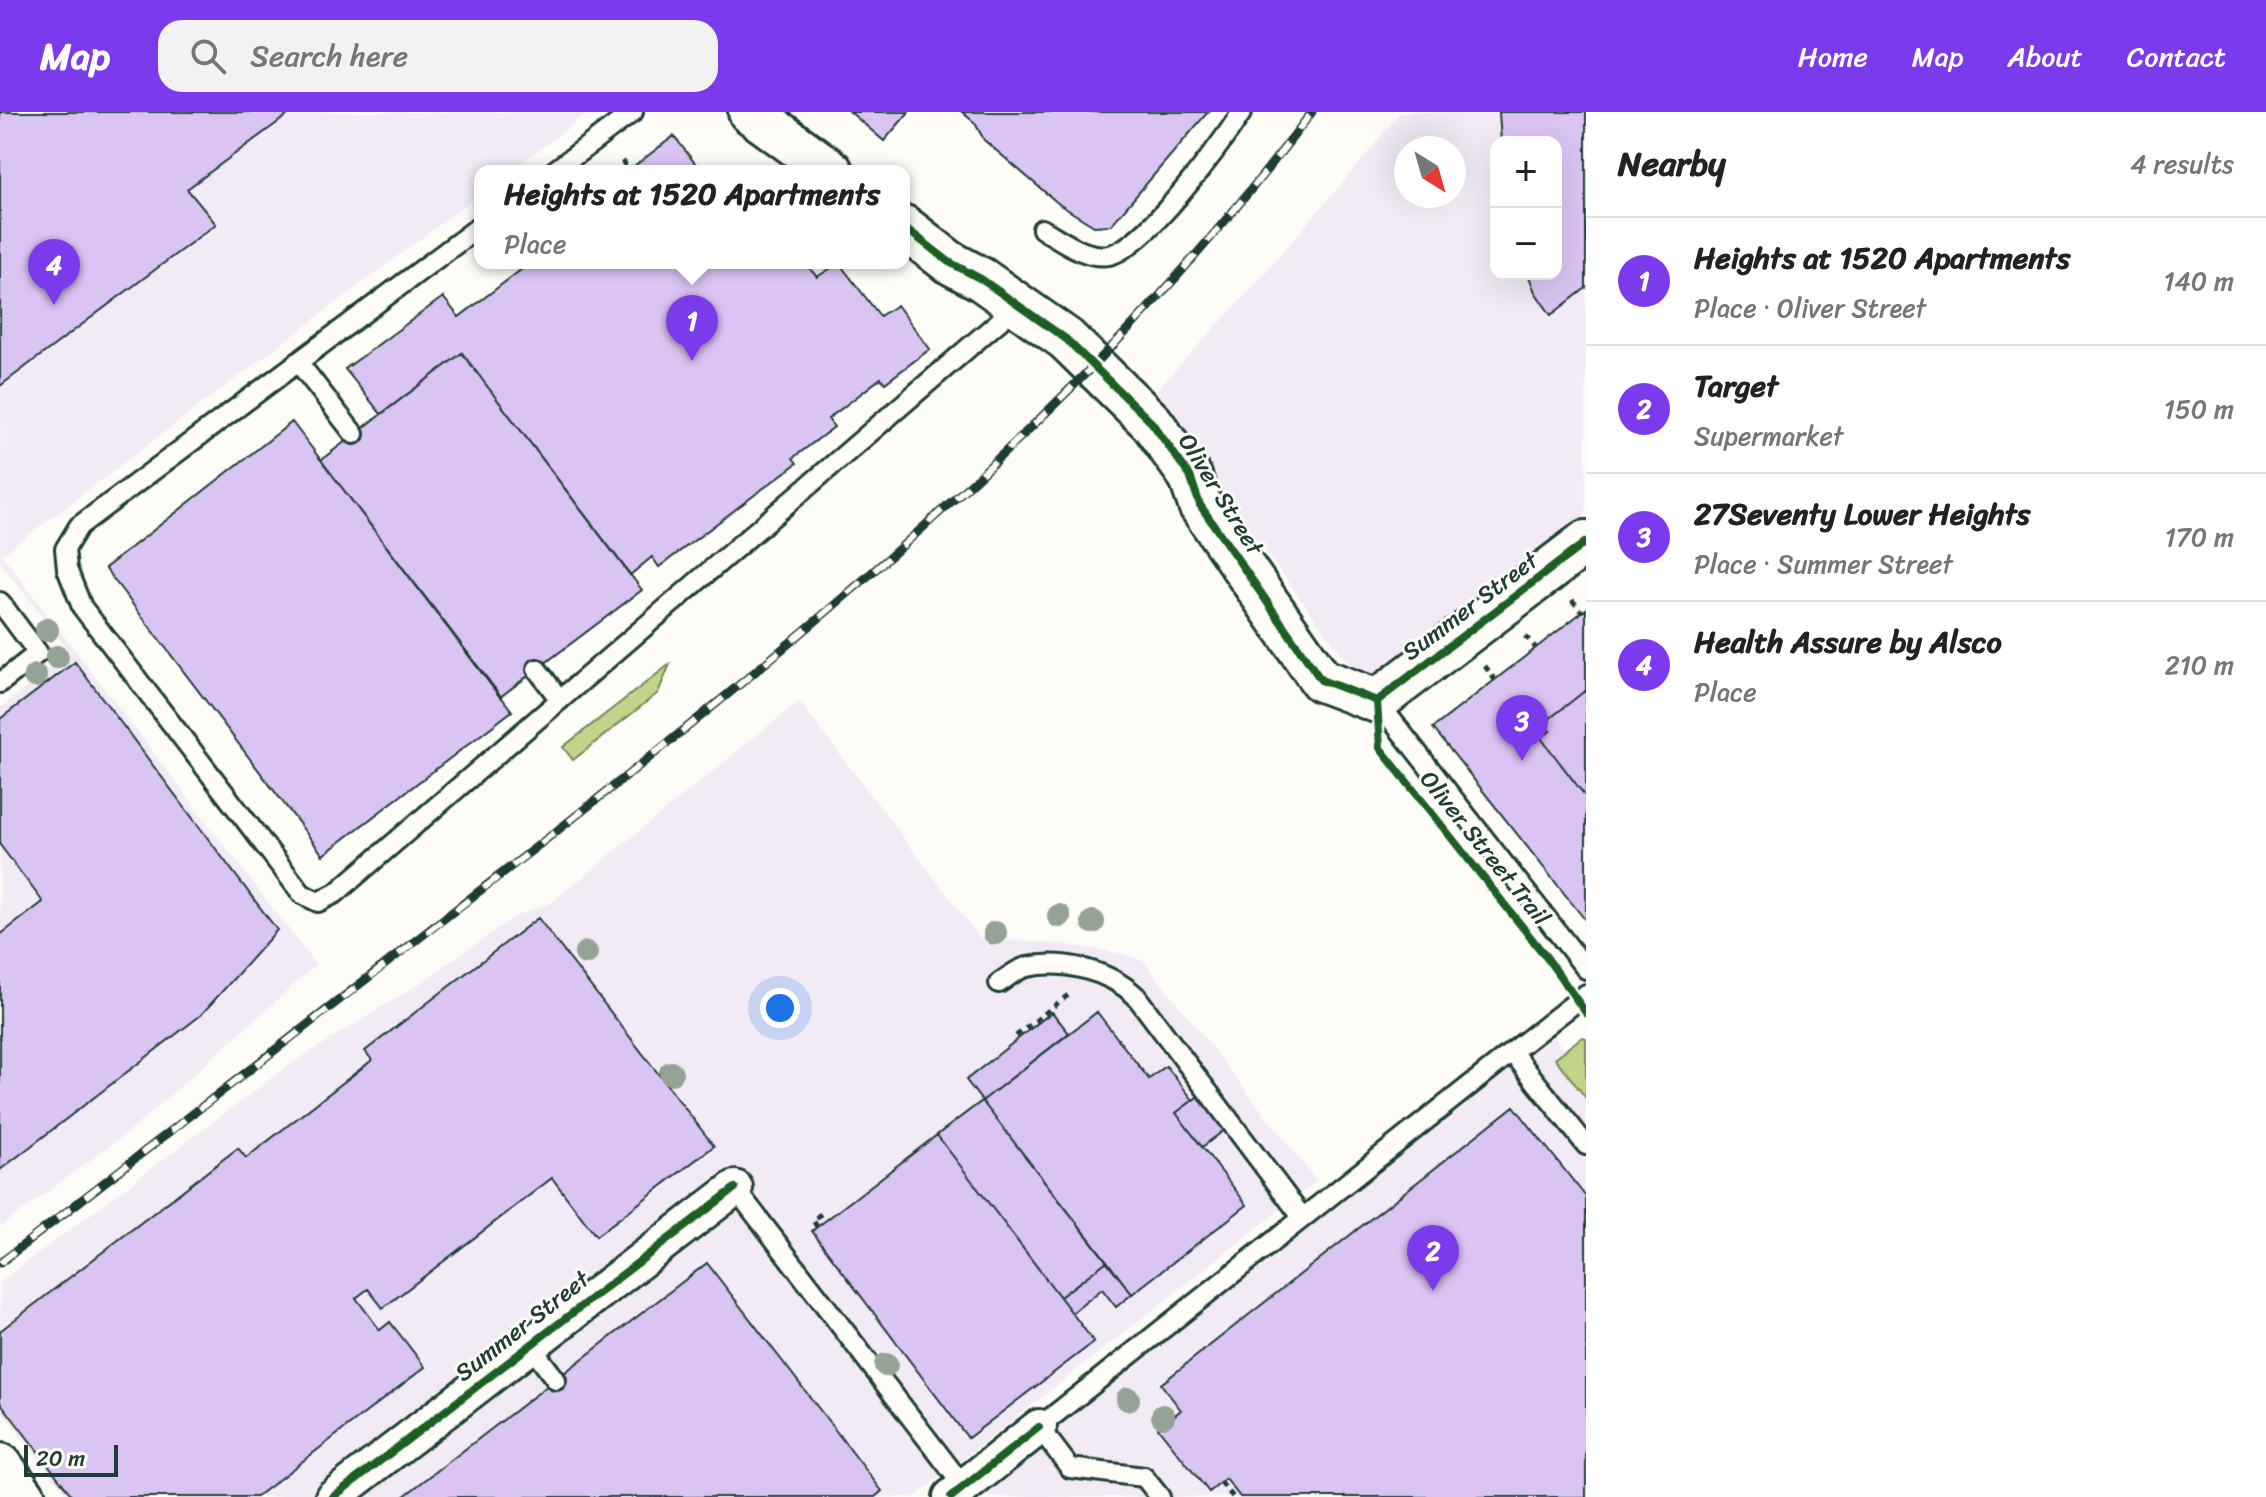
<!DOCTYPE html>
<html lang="en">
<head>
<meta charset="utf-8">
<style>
	:root { --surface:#fff; --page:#f2f2f2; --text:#222; --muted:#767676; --line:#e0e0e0; --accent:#7c3aed }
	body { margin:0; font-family:Sriracha,sans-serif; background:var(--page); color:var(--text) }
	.controls { position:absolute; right:24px; top:24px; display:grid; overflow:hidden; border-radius:16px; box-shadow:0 8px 32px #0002 }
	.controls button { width:72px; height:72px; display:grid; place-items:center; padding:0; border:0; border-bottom:2px solid var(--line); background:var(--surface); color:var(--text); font:40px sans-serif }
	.compass { position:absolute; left:1394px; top:24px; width:72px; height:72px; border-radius:50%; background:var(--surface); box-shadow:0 8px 32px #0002; rotate:143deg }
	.scale { position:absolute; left:24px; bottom:20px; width:94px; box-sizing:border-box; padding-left:8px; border:4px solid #1f3d34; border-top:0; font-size:22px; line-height:28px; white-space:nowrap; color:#1f3d34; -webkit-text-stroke:6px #fdfcf7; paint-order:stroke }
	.you { position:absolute; left:780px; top:896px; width:28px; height:28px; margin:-20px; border:6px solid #fff; border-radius:50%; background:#1a73e8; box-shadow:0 0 0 12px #1a73e833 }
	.badge { display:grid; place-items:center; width:52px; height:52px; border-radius:50%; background:var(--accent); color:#fff; font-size:26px; font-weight:700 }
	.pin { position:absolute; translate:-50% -66px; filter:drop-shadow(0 2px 4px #0008) }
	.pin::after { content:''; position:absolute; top:42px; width:28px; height:24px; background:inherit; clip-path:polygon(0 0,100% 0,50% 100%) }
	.popup { position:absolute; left:474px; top:53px; width:436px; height:104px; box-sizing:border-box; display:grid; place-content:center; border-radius:16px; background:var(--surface); filter:drop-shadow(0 2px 6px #0005); font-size:26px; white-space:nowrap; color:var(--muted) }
	.popup b { font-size:30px; color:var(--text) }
	.popup::after { content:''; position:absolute; left:50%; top:100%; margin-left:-16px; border:16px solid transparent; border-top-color:var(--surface) }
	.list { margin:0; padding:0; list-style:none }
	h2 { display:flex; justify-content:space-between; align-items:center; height:104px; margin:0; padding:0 32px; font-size:34px }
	h2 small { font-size:26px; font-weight:400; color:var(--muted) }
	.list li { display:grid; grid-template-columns:52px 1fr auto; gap:24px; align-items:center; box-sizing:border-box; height:128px; padding:0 32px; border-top:2px solid var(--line) }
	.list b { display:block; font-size:30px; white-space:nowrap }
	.list p { margin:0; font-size:26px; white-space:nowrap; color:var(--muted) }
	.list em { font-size:26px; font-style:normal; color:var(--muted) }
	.icon { flex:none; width:44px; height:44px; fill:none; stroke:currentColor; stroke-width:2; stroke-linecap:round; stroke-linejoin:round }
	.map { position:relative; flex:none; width:1586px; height:1385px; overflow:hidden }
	header { display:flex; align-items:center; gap:48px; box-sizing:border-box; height:112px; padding:0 40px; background:var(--accent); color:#fff }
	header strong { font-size:38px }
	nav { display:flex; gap:44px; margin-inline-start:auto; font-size:28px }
	.search { width:560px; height:72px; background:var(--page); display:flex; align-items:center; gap:20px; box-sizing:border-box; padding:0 28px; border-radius:24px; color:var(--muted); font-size:30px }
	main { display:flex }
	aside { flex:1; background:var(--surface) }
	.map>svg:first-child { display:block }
	.built { fill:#f2ebf6; fill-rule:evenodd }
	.green { fill:#c1d489; stroke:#70885e; stroke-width:2 }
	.building { fill:#dac4f4; stroke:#1f3d34; stroke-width:2 }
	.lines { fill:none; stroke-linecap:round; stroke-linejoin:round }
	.service-casing { stroke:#1f3d34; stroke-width:24 }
	.minor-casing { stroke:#1f3d34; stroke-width:40 }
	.tertiary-casing { stroke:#1f3d34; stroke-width:48 }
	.secondary-casing { stroke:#1f3d34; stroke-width:50 }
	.path { stroke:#1f3d34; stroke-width:5; stroke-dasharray:6 6; stroke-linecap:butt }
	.service { stroke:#fdfcf7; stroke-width:18 }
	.minor { stroke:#fdfcf7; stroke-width:34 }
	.tertiary { stroke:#fdfcf7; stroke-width:42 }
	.secondary { stroke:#fdfcf7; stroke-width:44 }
	.rail-casing { stroke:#1f3d34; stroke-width:9 }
	.rail { stroke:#fdfcf7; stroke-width:6; stroke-dasharray:18; stroke-linecap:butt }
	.cycleway-casing { stroke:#fdfcf7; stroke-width:13 }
	.cycleway { stroke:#1b5e20; stroke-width:8 }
	.tree { fill:#94a395 }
	.labels { text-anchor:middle; stroke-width:6; stroke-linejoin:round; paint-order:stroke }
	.street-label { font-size:24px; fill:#1f3d34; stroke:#fdfcf7 }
</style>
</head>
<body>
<header>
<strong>Map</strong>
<div class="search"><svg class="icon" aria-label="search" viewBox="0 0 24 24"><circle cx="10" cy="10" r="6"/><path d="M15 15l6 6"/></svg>Search here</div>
<nav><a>Home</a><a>Map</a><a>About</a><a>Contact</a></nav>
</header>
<main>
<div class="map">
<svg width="1586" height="1385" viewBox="0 0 1586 1385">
	<rect width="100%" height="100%" fill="#fdfcf7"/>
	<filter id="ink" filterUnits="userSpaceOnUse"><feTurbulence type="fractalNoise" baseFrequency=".0125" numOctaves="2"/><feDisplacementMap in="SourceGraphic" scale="16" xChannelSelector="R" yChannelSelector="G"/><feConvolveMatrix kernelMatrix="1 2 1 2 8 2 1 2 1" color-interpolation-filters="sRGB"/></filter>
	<g filter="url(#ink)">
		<path class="built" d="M0,0H589L511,59H480V82L2,443L316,853L135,1015L0,1115V596L70,541L0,450Z
			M1400,0H1586V402L1364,572L1150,285L1243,186L1368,41ZM1496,30H1556V162H1496ZM1406,36H1454V84H1406Z
			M799,589L980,826L1069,833L1123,842L1144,849L1317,1069L915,1385H68L0,1297V1170L289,953L416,874L514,805L552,790Z
			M1552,922L1586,966V1385H963Z"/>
		<path class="green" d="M670,552L658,581L573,648L563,635Z
			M1582,925L1586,926V986L1555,946Z"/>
		<path class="building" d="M0,0H292L187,77L216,112L0,274Z
			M850,0H909L884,29Z
			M962,0H1208L1111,113L1094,114L1060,93L984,28L975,11Z
			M1499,0H1586V176L1551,203L1535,180L1528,162H1556V30H1501Z
			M674,24L701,59H628L629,58Z
			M530,151H805L817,165L839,151L880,204L897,193L930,237L885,271L881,266L828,307L834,315L793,346L797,351L659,455L652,445L630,463L462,241L381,302L345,257L443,185L459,205Z
			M462,241L642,478L500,585L321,348Z
			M292,310L512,599L323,743L105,456Z
			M1586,497V809L1433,616Z
			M75,550L277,818L201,903L0,1058V823L43,790L0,733V607Z
			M1586,578V685L1541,626L1550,619L1544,611Z
			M538,806L714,1034L596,1124L552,1066L383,1196L368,1177L356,1186L380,1218L390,1210L425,1255L256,1385H73L0,1290V1219L238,1036L246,1046L372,948L365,939Z
			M1052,900L1069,921L982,989L966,968Z
			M1097,900L1149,967L1166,954L1193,988L1176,1001L1247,1093L1132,1182L982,989Z
			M1205,979L1231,1013L1202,1035L1176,1001Z
			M982,989L1107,1149L1060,1185L937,1023Z
			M1514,994L1586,1085V1385H1240L1226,1367L1209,1380L1158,1316L1181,1298L1161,1272Z
			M937,1023L1094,1230L968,1326L812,1119Z
			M1107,1149L1132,1182L1116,1195L1102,1177L1072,1201L1060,1185Z
			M707,1151L882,1379L875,1385H403Z"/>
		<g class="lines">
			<g class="service-casing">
				<path id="service" d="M554,59L633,0
					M480,114L79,414L65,437L67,457L82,495L302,782L318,790L336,781L1018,193
					M1042,117C1062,128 1085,147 1109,143C1145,136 1221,32 1242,0
					M298,250L354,322
					M0,490L38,541L0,571
					M537,557L560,588
					M1377,589L1586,857
					M999,871C1008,865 1017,857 1027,855C1064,847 1109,859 1136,884L1302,1105
					M1512,940L1586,882
					M735,1076L964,1375
					M530,1233L556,1268
					M1160,1385L1144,1365L1070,1356L1039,1315L1512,940L1586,1033"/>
			</g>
			<g class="minor-casing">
				<path id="minor" d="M333,1385L735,1076
					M951,1385L1039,1315"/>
			</g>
			<g class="tertiary-casing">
				<path id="tertiary" d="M750,0L831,59
					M904,115L949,150L981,167L1066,227L1152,311L1190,364L1200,393L1321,568L1377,589L1586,430"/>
			</g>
			<g class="secondary-casing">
				<path id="secondary" d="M0,1354L23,1385"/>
			</g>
			<path class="path" d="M622,49L629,58
				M1572,488L1582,500
				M1525,524L1536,536
				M1485,554L1495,568
				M1016,924L1072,880
				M817,1115L813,1108L822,1101
				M1221,1371L1233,1385"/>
			<use href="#service" class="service"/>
			<use href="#minor" class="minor"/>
			<use href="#tertiary" class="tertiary"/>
			<use href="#secondary" class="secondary"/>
			<g class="rail-casing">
				<path id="rail" d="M0,1151C183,1009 367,868 549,725C738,577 925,424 1094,253C1172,174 1245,88 1312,0"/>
			</g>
			<use href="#rail" class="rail"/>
			<g class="cycleway-casing">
				<path id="cycleway" d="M904,115L949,150L981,167L1066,227L1152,311L1190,364L1200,393L1321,568L1377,589
					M1377,589L1380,636L1547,846L1586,901
					M1377,589L1586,430
					M333,1385L735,1076
					M951,1385L1039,1315"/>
			</g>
			<use href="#cycleway" class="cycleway"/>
		</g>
		<g class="tree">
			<circle cx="47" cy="518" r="12"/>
			<circle cx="57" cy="545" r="12"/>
			<circle cx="35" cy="564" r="12"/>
			<circle cx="1059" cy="804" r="12"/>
			<circle cx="1093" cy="810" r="12"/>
			<circle cx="995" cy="821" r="12"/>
			<circle cx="586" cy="841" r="12"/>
			<circle cx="671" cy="961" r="12"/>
			<circle cx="886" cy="1253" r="12"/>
			<circle cx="1128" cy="1287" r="12"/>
			<circle cx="1163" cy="1304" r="12"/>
		</g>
	</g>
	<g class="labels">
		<g class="street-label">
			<text transform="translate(1221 382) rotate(58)" y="8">Oliver Street</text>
			<text transform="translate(1470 494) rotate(-37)" y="8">Summer Street</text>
			<text transform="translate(1485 736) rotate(51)" y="8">Oliver Street Trail</text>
			<text transform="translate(522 1214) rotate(-38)" y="8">Summer Street</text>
		</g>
	</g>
</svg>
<div class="controls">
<button>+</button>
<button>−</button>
</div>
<svg class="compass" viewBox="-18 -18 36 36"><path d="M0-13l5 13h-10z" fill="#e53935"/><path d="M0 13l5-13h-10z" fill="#767676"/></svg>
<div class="scale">20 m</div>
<div class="you"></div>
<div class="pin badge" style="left:692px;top:249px">1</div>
<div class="popup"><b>Heights at 1520 Apartments</b>Place</div>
<div class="pin badge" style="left:1433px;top:1179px">2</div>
<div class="pin badge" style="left:1522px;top:649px">3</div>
<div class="pin badge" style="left:54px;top:193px">4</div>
</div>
<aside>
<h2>Nearby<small>4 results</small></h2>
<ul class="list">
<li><span class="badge">1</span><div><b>Heights at 1520 Apartments</b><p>Place · Oliver Street</p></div><em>140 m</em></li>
<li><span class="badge">2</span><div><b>Target</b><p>Supermarket</p></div><em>150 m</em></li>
<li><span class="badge">3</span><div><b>27Seventy Lower Heights</b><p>Place · Summer Street</p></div><em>170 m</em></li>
<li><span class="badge">4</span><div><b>Health Assure by Alsco</b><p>Place</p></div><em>210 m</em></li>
</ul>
</aside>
</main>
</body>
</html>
